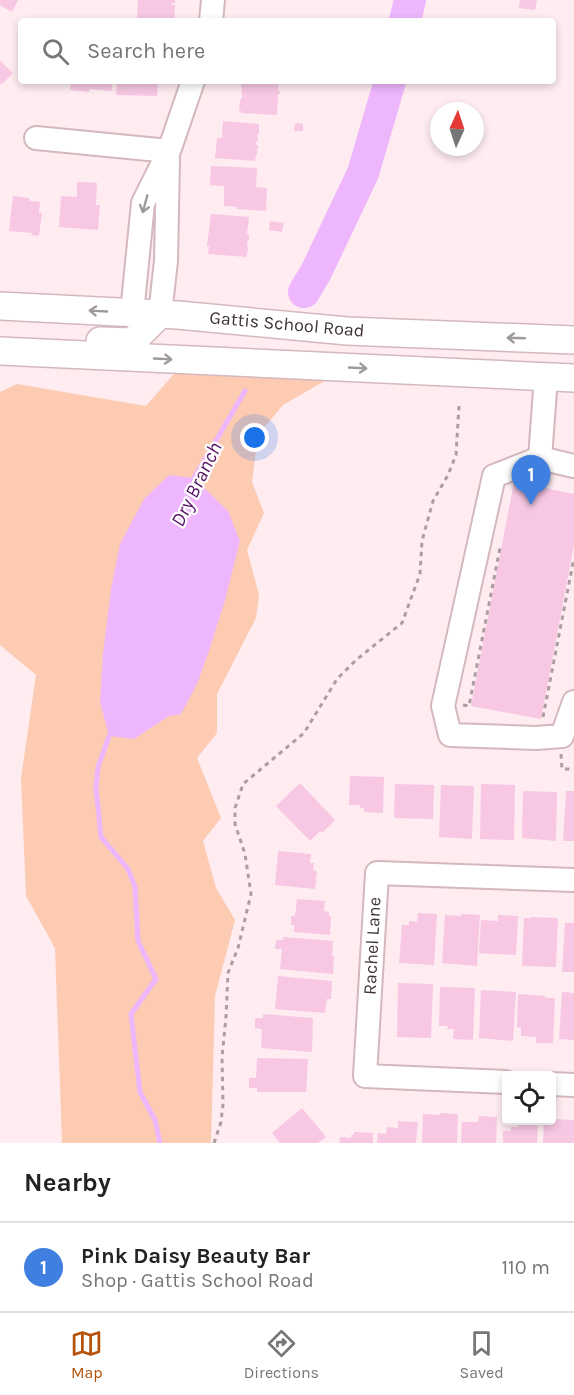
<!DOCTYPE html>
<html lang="en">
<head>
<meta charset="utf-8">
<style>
	:root { --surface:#fff; --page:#f2f2f2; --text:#222; --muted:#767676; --line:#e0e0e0; --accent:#b45309 }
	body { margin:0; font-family:Karla,sans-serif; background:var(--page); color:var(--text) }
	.controls { position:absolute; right:18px; bottom:18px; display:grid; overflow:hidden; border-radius:6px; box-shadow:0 3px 9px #0003 }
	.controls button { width:54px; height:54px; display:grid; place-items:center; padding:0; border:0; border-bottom:2px solid var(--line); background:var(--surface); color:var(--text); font:30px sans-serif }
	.compass { position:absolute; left:430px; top:102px; width:54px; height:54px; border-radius:50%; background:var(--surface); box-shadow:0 3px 9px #0003; rotate:3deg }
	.you { position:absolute; left:255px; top:438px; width:21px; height:21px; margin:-15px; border:4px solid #fff; border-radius:50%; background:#1a73e8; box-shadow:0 0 0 9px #1a73e833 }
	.badge { display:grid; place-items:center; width:39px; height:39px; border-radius:50%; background:var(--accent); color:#fff; font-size:20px; font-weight:700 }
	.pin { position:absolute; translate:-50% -50px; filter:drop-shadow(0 2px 3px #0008) }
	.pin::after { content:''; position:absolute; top:32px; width:21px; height:18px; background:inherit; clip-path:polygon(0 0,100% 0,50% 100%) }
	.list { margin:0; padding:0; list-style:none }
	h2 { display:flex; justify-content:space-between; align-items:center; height:78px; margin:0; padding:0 24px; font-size:26px }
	h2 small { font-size:20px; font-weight:400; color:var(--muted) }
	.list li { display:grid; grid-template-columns:39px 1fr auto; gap:18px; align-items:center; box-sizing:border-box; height:90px; padding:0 24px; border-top:2px solid var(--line) }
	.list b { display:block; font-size:22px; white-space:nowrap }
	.list p { margin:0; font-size:20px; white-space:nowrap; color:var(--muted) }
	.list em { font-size:20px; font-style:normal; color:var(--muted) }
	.icon { flex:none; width:33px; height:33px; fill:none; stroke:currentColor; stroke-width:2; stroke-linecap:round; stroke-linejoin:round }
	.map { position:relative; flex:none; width:574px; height:1143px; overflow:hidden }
	.search { position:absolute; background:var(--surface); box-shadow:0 3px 9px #0003; left:18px; right:18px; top:18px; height:66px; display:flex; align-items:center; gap:15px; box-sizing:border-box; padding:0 21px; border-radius:6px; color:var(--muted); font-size:22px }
	.sheet { height:168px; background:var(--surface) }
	nav { display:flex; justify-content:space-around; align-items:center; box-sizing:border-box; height:84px; border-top:2px solid var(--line); background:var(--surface); font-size:16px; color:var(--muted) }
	nav a { display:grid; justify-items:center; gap:3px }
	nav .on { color:var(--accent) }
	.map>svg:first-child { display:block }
	.green { fill:#fdcbb2 }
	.water { fill:#eeb6fc }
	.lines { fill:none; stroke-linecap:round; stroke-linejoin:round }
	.stream { stroke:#eeb6fc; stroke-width:5 }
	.river { stroke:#eeb6fc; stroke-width:32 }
	.building { fill:#f7c7e4 }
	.minor-casing { stroke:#d4b8be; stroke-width:26 }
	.major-casing { stroke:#d4b8be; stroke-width:30 }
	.path { stroke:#ac9da0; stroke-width:3; stroke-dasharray:4.5 4.5; stroke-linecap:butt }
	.minor { stroke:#fff; stroke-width:22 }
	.major { stroke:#fff; stroke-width:27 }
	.oneway { stroke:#9f999a }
	.labels { text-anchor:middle; stroke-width:4.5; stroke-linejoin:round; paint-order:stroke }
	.street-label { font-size:18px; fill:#3f3336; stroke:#fff }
	.water-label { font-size:20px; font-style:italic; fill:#571466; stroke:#fff }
</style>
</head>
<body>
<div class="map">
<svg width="574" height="1143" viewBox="0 0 574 1143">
	<rect width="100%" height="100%" fill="#feecf0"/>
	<path class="green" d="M207,356L349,367L283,405L258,435L252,482L264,513L247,550L259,595L256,618L217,694V733L197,758L221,818L203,841L216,888L235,920L215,996L211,1143H62L55,948L26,896L21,778L36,675L0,645V392L17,384L146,406L173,375Z"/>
	<path class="water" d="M169,475L194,478L228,511L240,541L225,600L210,648L197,684L181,714L169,716L134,739L109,736L100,702L103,653L111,589L120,544L144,499Z"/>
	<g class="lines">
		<path class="stream" d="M195,484L194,478L245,391
			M114,730L109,736L98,767L96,788L101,837L128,869L135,887L138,941L156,979L131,1014L140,1092L155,1120L160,1143"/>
		<path class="river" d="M405,21L410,0
			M304,292L316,272L363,173L390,81"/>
	</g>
	<path class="building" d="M0,0H18L12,12L0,5Z
		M138,0H175V3H172V5H175L174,21L137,20Z
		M520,0H537L535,10L519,8Z
		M0,61L13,73L2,84L0,83Z
		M71,81H112V91L90,89L89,92L70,90Z
		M117,81H158L157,96L116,95Z
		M241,81H279L278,91H280V94H278L277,115L241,113V111H239L240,99H242Z
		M223,121L259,124V134H257L258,141H256V145H258L257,155H256L255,161L215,158L217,138H222Z
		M295,123L303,124V131H294Z
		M211,166L257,168L256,187L267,188L266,211L237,209V207L224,206V186L210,185Z
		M77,182L97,183L96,205H100L98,230L59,227L61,196L77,197Z
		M13,196L29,198V201L40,202L39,213H42L39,235L36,236L31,235L32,233L9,231Z
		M211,214L249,217L247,233L249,235V240L247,242L248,250L246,257L208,254L209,246H207Z
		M270,221L284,223L282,232L269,230Z
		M514,482L574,494V545L541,719L471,706Z
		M350,776L384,777L383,813L364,812V808H360V805H349Z
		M300,783L335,820L322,833L320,831L310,841L276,806Z
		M395,784L434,785L433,819L394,818Z
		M481,784L515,785L514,840L480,839Z
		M441,785L474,786L472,839L439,837Z
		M523,791L557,792L556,841L522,838Z
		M566,791H574V841H563Z
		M278,851L311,854L310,863H314L313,870L317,871L315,889L275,885Z
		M297,899L325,901L324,911L329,912V916H331L330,935L294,932V925H291V916H295Z
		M418,913L437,914L434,965L399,963L402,925H409V921L417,922Z
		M461,914L480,915L477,966L442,963L445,915L461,916Z
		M498,915L518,916L516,955L479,953L481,920L498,921Z
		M531,917L558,918L556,967L522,966L524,918H530Z
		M565,923H574V972H562Z
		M283,937L333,941L332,956H334L333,974L280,969L282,949H275L276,940H283Z
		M278,976L332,981L331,999H327L325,1013L275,1009Z
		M398,983L433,984L431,1038L397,1037Z
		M440,987L475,988L473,1040L453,1039L454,1029H447L448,1026H439Z
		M481,990L516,992L513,1041L479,1038Z
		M562,992L574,993V1040L559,1039Z
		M518,994L545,996V998H555L553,1043H536V1037L521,1036V1028L517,1027Z
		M263,1014L313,1018L312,1052L261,1048L262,1029L255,1028V1018H263Z
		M257,1058L308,1059L306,1092H257V1088H249V1078H256Z
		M302,1108L326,1137L318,1143H280L272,1133Z
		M440,1113L458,1114L457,1143H422L423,1114L440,1115Z
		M479,1116L497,1117L496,1143H461L462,1122H478Z
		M552,1119L574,1120V1143H543L544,1120H552Z
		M518,1120H538L537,1143H503V1131H511V1127H518Z
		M398,1121L418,1122L416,1143H377L378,1133L386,1134L387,1127L398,1128Z
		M354,1132L373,1133V1143H339L340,1137L351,1138V1135H354Z"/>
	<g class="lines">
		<g class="minor-casing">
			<path id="minor" d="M211,21L213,0
				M36,138L169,151
				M132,313L143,203L169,151L193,81
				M160,314L166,261L168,159
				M540,458L546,377
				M574,466L540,458L494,476L443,706L450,735L536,738L562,736L574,702
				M506,1082L365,1076L377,873L574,880
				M552,1084L574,1085"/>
		</g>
		<g class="major-casing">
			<path id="major" d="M0,306L178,315L347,331L574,340
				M100,341L132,342L160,314
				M0,351L574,378"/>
		</g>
		<path class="path" d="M463,705L469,706L500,548
			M543,717L574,558
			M561,754L562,769H574
			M214,1143L221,1122L223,1104L222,1057L226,1017L228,973L238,948L251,894L245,854L235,824V808L243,784L304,733L337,679L356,660L402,623L420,574L422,541L433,501L448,475L456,455L459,406"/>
		<use href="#minor" class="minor"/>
		<use href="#major" class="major"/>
	</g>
	<defs><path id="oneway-shaft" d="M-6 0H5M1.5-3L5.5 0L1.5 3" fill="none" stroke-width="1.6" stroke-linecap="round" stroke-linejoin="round" transform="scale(1.5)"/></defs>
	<g class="oneway">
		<use href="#oneway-shaft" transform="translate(145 204) rotate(105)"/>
		<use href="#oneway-shaft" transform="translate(98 311) rotate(-177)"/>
		<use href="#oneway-shaft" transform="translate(516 338) rotate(-178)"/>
		<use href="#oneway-shaft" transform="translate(163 359) rotate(3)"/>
		<use href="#oneway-shaft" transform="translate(358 368) rotate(3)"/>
	</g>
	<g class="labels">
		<g class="street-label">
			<text transform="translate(287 324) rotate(5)" y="6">Gattis School Road</text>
			<text transform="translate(372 946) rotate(-87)" y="6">Rachel Lane</text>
		</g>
		<g class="water-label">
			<text transform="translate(196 484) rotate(-64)" y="7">Dry Branch</text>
		</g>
	</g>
</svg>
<div class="controls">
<button><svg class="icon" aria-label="locate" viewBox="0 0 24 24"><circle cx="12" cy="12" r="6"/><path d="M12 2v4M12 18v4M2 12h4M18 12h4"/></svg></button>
</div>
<svg class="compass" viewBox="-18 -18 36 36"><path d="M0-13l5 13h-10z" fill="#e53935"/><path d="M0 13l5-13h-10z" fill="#767676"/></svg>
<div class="you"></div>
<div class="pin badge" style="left:531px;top:505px;background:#3f7fe0">1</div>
<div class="search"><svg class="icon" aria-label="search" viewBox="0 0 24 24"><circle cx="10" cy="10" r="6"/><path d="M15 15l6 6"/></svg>Search here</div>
</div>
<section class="sheet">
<h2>Nearby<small></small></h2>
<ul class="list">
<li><span class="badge" style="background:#3f7fe0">1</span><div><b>Pink Daisy Beauty Bar</b><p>Shop · Gattis School Road</p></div><em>110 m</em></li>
</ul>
</section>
<nav>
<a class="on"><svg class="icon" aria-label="map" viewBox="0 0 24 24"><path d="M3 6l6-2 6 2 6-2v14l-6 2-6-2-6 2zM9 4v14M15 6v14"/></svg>Map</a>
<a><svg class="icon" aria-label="directions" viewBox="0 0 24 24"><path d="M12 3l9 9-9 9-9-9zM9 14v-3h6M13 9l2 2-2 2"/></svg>Directions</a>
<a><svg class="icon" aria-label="saved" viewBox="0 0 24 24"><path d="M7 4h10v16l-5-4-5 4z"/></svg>Saved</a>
</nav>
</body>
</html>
